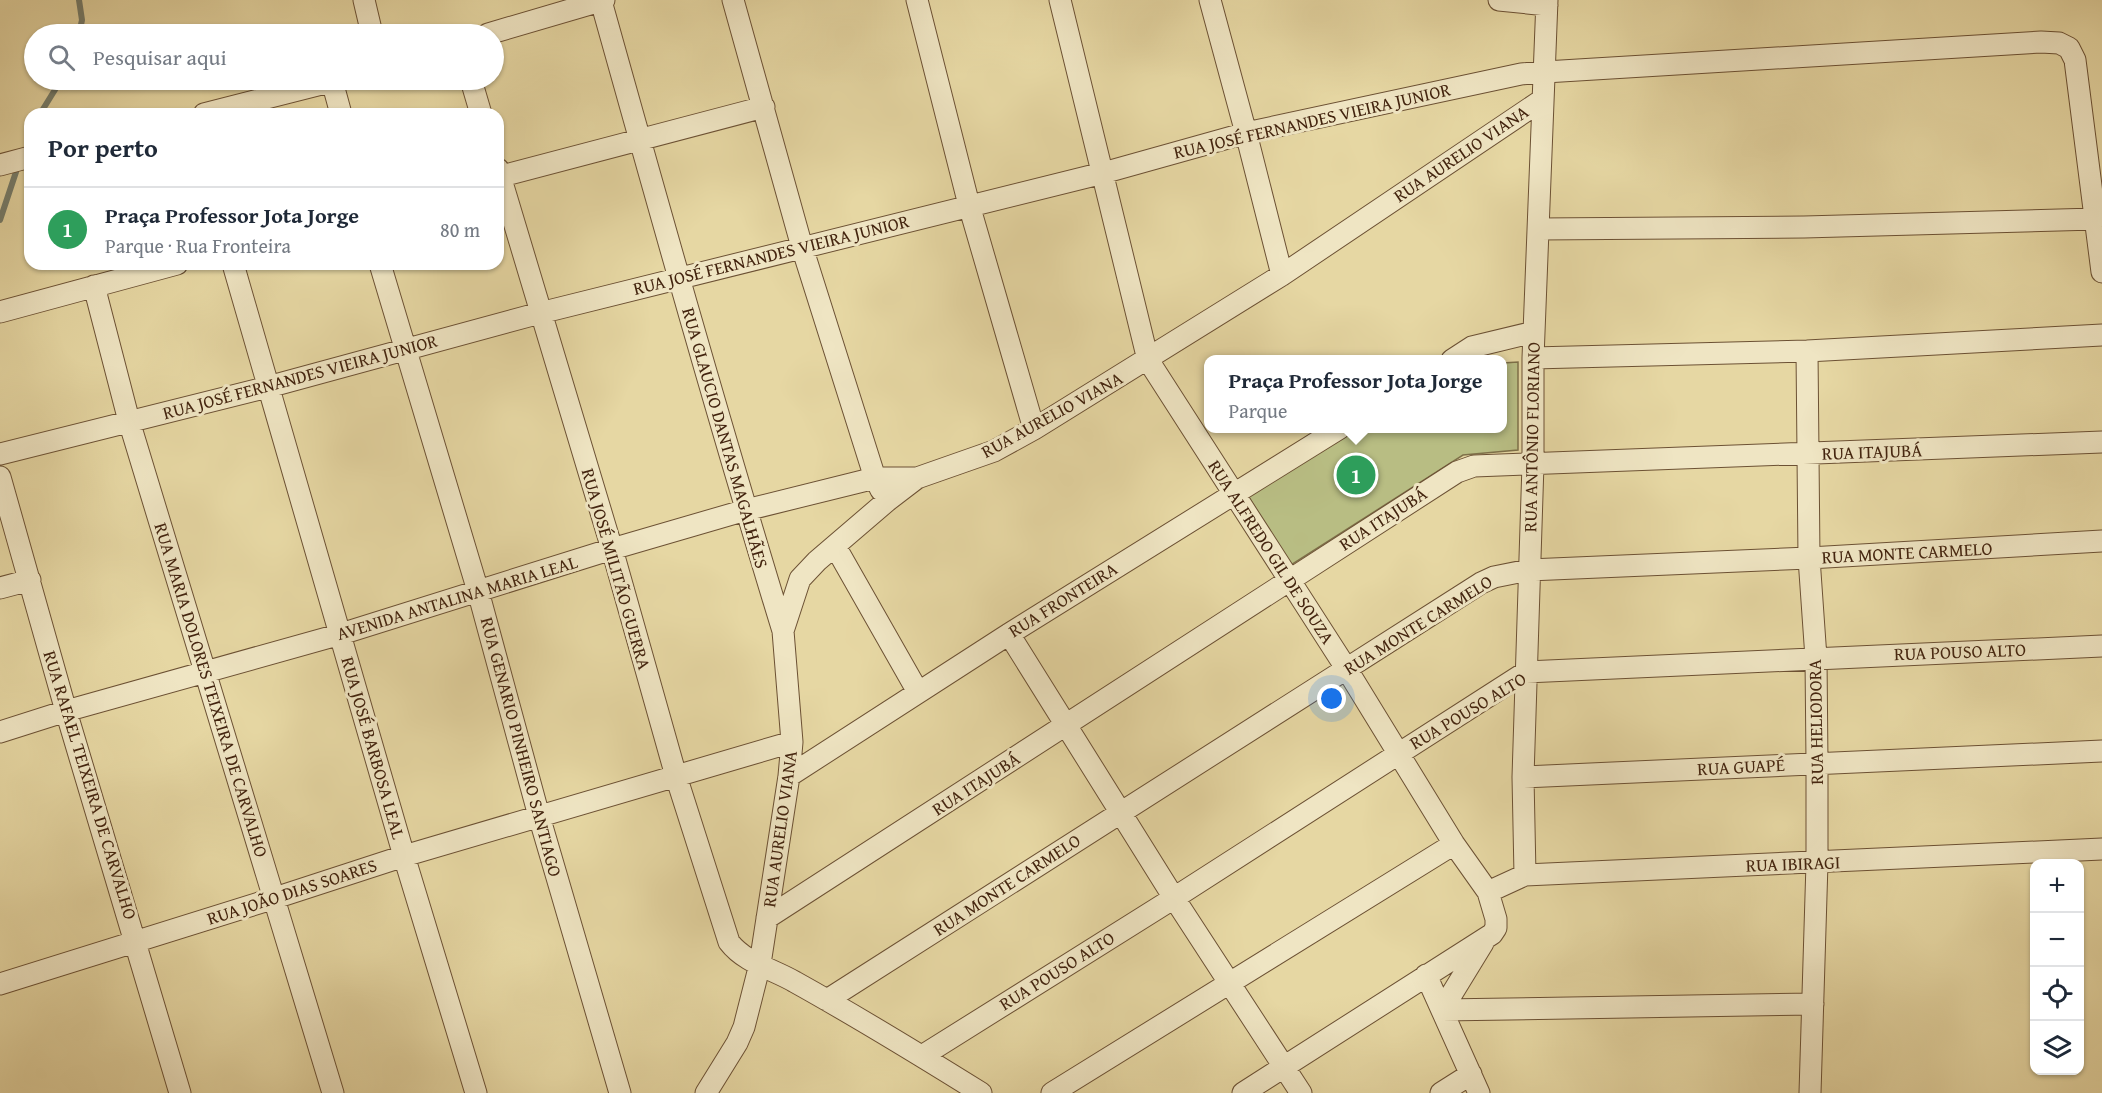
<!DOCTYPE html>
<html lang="pt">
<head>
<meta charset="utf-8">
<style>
	:root { --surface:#fff; --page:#f2f2f3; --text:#1f2937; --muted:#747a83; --line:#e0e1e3; --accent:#0b8043 }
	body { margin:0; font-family:"Gentium Book Plus",serif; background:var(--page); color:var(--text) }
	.controls { position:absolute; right:18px; bottom:18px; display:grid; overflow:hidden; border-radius:12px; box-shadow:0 2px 4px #0004 }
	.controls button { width:54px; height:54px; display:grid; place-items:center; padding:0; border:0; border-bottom:2px solid var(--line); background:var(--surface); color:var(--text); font:30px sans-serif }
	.you { position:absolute; left:1332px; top:699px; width:21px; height:21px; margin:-15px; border:4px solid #fff; border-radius:50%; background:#1a73e8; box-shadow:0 0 0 9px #1a73e833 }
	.badge { display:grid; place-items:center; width:39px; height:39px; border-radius:50%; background:var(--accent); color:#fff; font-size:20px; font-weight:700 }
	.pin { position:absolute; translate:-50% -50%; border:3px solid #fff; box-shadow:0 2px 6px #0006 }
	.popup { position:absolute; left:1204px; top:355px; width:303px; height:78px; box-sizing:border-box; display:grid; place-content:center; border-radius:12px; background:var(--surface); filter:drop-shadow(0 2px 4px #0005); font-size:20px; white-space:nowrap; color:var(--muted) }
	.popup b { font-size:22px; color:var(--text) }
	.popup::after { content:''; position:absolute; left:50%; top:100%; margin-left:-12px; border:12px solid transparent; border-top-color:var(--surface) }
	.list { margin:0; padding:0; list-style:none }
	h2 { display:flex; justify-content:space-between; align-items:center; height:78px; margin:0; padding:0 24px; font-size:26px }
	h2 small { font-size:20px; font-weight:400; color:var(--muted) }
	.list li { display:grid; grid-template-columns:39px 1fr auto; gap:18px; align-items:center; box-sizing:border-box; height:84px; padding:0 24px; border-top:2px solid var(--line) }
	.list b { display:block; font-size:22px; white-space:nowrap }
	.list p { margin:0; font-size:20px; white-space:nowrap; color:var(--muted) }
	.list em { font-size:20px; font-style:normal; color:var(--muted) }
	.icon { flex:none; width:33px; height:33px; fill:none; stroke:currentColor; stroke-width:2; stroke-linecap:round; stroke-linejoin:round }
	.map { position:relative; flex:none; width:2102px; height:1093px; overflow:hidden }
	.search { position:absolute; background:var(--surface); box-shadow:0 2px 4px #0004; left:24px; top:24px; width:480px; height:66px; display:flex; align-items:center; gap:15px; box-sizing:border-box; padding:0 21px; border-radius:33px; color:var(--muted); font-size:22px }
	.panel { position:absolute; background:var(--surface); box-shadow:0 2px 4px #0004; left:24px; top:108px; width:480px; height:162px; border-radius:18px }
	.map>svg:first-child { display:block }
	.green { fill:#b8bd83; stroke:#7e7049; stroke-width:1.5 }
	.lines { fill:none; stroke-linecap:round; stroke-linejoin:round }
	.stream { stroke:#757d6c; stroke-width:6 }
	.minor-casing { stroke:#6c5134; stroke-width:23 }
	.minor { stroke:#efe5c3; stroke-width:21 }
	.labels { text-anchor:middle; stroke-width:6; stroke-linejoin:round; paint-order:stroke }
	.street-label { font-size:18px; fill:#43240f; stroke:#efe5c3 }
</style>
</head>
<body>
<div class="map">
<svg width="2102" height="1093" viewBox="0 0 2102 1093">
	<rect width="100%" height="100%" fill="#e6d7a3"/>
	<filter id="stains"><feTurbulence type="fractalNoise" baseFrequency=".00333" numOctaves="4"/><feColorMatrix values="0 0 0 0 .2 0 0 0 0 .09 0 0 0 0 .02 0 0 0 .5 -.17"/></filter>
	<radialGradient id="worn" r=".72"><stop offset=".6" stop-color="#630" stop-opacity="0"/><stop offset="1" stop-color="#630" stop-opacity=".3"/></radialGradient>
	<path class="green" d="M1518,362V450L1463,455L1291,565L1248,496L1358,429L1503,428V363Z"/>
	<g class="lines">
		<path class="stream" d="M79,0L82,20L79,34
			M40,114L61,80
			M30,139V138
			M0,220L16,172"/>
		<g class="minor-casing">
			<path id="minor" d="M364,0L372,34
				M733,0L802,247L875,478L881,490
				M917,0L969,205L1034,429
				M1060,0L1148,360L1346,668L1454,844L1488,892L1496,919V928L1492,934L1243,1093
				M1210,0L1246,133L1282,275
				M1499,0L1547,5
				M601,1C660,212 719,422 783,631
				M488,34L604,0
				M471,80L481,114
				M332,81L341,114
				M204,114L337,80
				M0,165L30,157
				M498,169L612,549L676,776L729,942C745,963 773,969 795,982C858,1017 920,1055 981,1093
				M498,177L764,107
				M1539,229L1804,227L2095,219
				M233,264L404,856L476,1093
				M380,264L478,591L539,816L620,1093
				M94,286L129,421L333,1093
				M0,312L177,264
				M1807,351L1809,558L1816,658L1817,763V863L1810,1093
				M1533,358L1807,351L2102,335
				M1452,360L1472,347L1534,332
				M0,454L268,387L540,313L1103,173L1246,133L1521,74L1545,72L2041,42L2059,43L2069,48L2075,60L2102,272
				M0,477L66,711L180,1093
				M835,546L918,692
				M0,588L30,580
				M1009,634L1174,898L1301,1093
				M0,732L66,711L341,634L612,549L746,510L875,478H917
				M789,776L1009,634L1340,428
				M1523,777L2102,751
				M1525,875L1523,777L1533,464V358L1547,0
				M1488,892L1525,875L2102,849
				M767,918L1457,472L1474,466L2102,442
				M1426,975L1479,1093
				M0,984L275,898L404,856L792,742
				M827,1000L1481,583L1494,577L1529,570L1809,558L2102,541
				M1442,1010L1813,1004
				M1442,1010L1483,943
				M922,1056L1174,898L1526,672L2102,646
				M706,1093L737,1043L744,1027L760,964L789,776L792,742L783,631L800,579L817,561L887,501L917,478L994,451L1034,429L1282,275L1542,100
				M1052,1093L1454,844
				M1441,1093L1471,1074"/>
		</g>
		<use href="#minor" class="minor"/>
	</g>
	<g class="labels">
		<g class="street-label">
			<text transform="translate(1312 121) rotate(-13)" y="6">RUA JOSÉ FERNANDES VIEIRA JUNIOR</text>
			<text transform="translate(1461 154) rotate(-34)" y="6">RUA AURELIO VIANA</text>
			<text transform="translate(771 255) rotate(-14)" y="6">RUA JOSÉ FERNANDES VIEIRA JUNIOR</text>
			<text transform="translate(300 377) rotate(-15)" y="6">RUA JOSÉ FERNANDES VIEIRA JUNIOR</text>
			<text transform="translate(1052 415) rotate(-29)" y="6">RUA AURELIO VIANA</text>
			<text transform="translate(1532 437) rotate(-89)" y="6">RUA ANTÔNIO FLORIANO</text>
			<text transform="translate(725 438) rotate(74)" y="6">RUA GLAUCIO DANTAS MAGALHÃES</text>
			<text transform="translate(1872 452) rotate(-2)" y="6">RUA ITAJUBÁ</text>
			<text transform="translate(1383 519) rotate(-33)" y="6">RUA ITAJUBÁ</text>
			<text transform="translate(1271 552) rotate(57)" y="6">RUA ALFREDO GIL DE SOUZA</text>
			<text transform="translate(1907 553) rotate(-3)" y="6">RUA MONTE CARMELO</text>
			<text transform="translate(616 569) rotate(74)" y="6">RUA JOSÉ MILITÃO GUERRA</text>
			<text transform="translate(457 598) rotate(-17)" y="6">AVENIDA ANTALINA MARIA LEAL</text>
			<text transform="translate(1063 600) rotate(-32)" y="6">RUA FRONTEIRA</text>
			<text transform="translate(1418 625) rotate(-32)" y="6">RUA MONTE CARMELO</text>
			<text transform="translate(1960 652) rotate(-2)" y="6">RUA POUSO ALTO</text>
			<text transform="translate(211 690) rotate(73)" y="6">RUA MARIA DOLORES TEIXEIRA DE CARVALHO</text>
			<text transform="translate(1468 711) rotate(-31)" y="6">RUA POUSO ALTO</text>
			<text transform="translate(1816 722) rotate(-91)" y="6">RUA HELIODORA</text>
			<text transform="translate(521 747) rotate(75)" y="6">RUA GENARIO PINHEIRO SANTIAGO</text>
			<text transform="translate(373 748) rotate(74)" y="6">RUA JOSÉ BARBOSA LEAL</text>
			<text transform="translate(1741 767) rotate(-3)" y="6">RUA GUAPÉ</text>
			<text transform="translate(976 784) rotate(-33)" y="6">RUA ITAJUBÁ</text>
			<text transform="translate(90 785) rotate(73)" y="6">RUA RAFAEL TEIXEIRA DE CARVALHO</text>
			<text transform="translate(780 829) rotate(-82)" y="6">RUA AURELIO VIANA</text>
			<text transform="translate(1793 864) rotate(-2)" y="6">RUA IBIRAGI</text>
			<text transform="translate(1007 885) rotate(-33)" y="6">RUA MONTE CARMELO</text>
			<text transform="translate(292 892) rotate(-18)" y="6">RUA JOÃO DIAS SOARES</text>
			<text transform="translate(1057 971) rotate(-32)" y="6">RUA POUSO ALTO</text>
		</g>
	</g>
	<rect width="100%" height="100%" filter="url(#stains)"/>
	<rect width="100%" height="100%" fill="url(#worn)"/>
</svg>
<div class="controls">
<button>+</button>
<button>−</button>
<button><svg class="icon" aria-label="locate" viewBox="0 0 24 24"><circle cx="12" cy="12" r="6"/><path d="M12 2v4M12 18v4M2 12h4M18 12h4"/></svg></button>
<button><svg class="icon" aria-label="layers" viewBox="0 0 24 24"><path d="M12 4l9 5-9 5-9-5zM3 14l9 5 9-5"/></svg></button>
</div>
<div class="you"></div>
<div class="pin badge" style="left:1356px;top:475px;background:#2e9e5b">1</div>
<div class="popup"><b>Praça Professor Jota Jorge</b>Parque</div>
<div class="search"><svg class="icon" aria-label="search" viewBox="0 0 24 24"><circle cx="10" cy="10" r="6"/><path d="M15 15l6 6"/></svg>Pesquisar aqui</div>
<section class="panel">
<h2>Por perto<small></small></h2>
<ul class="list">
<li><span class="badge" style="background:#2e9e5b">1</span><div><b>Praça Professor Jota Jorge</b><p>Parque · Rua Fronteira</p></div><em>80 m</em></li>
</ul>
</section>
</div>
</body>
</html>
